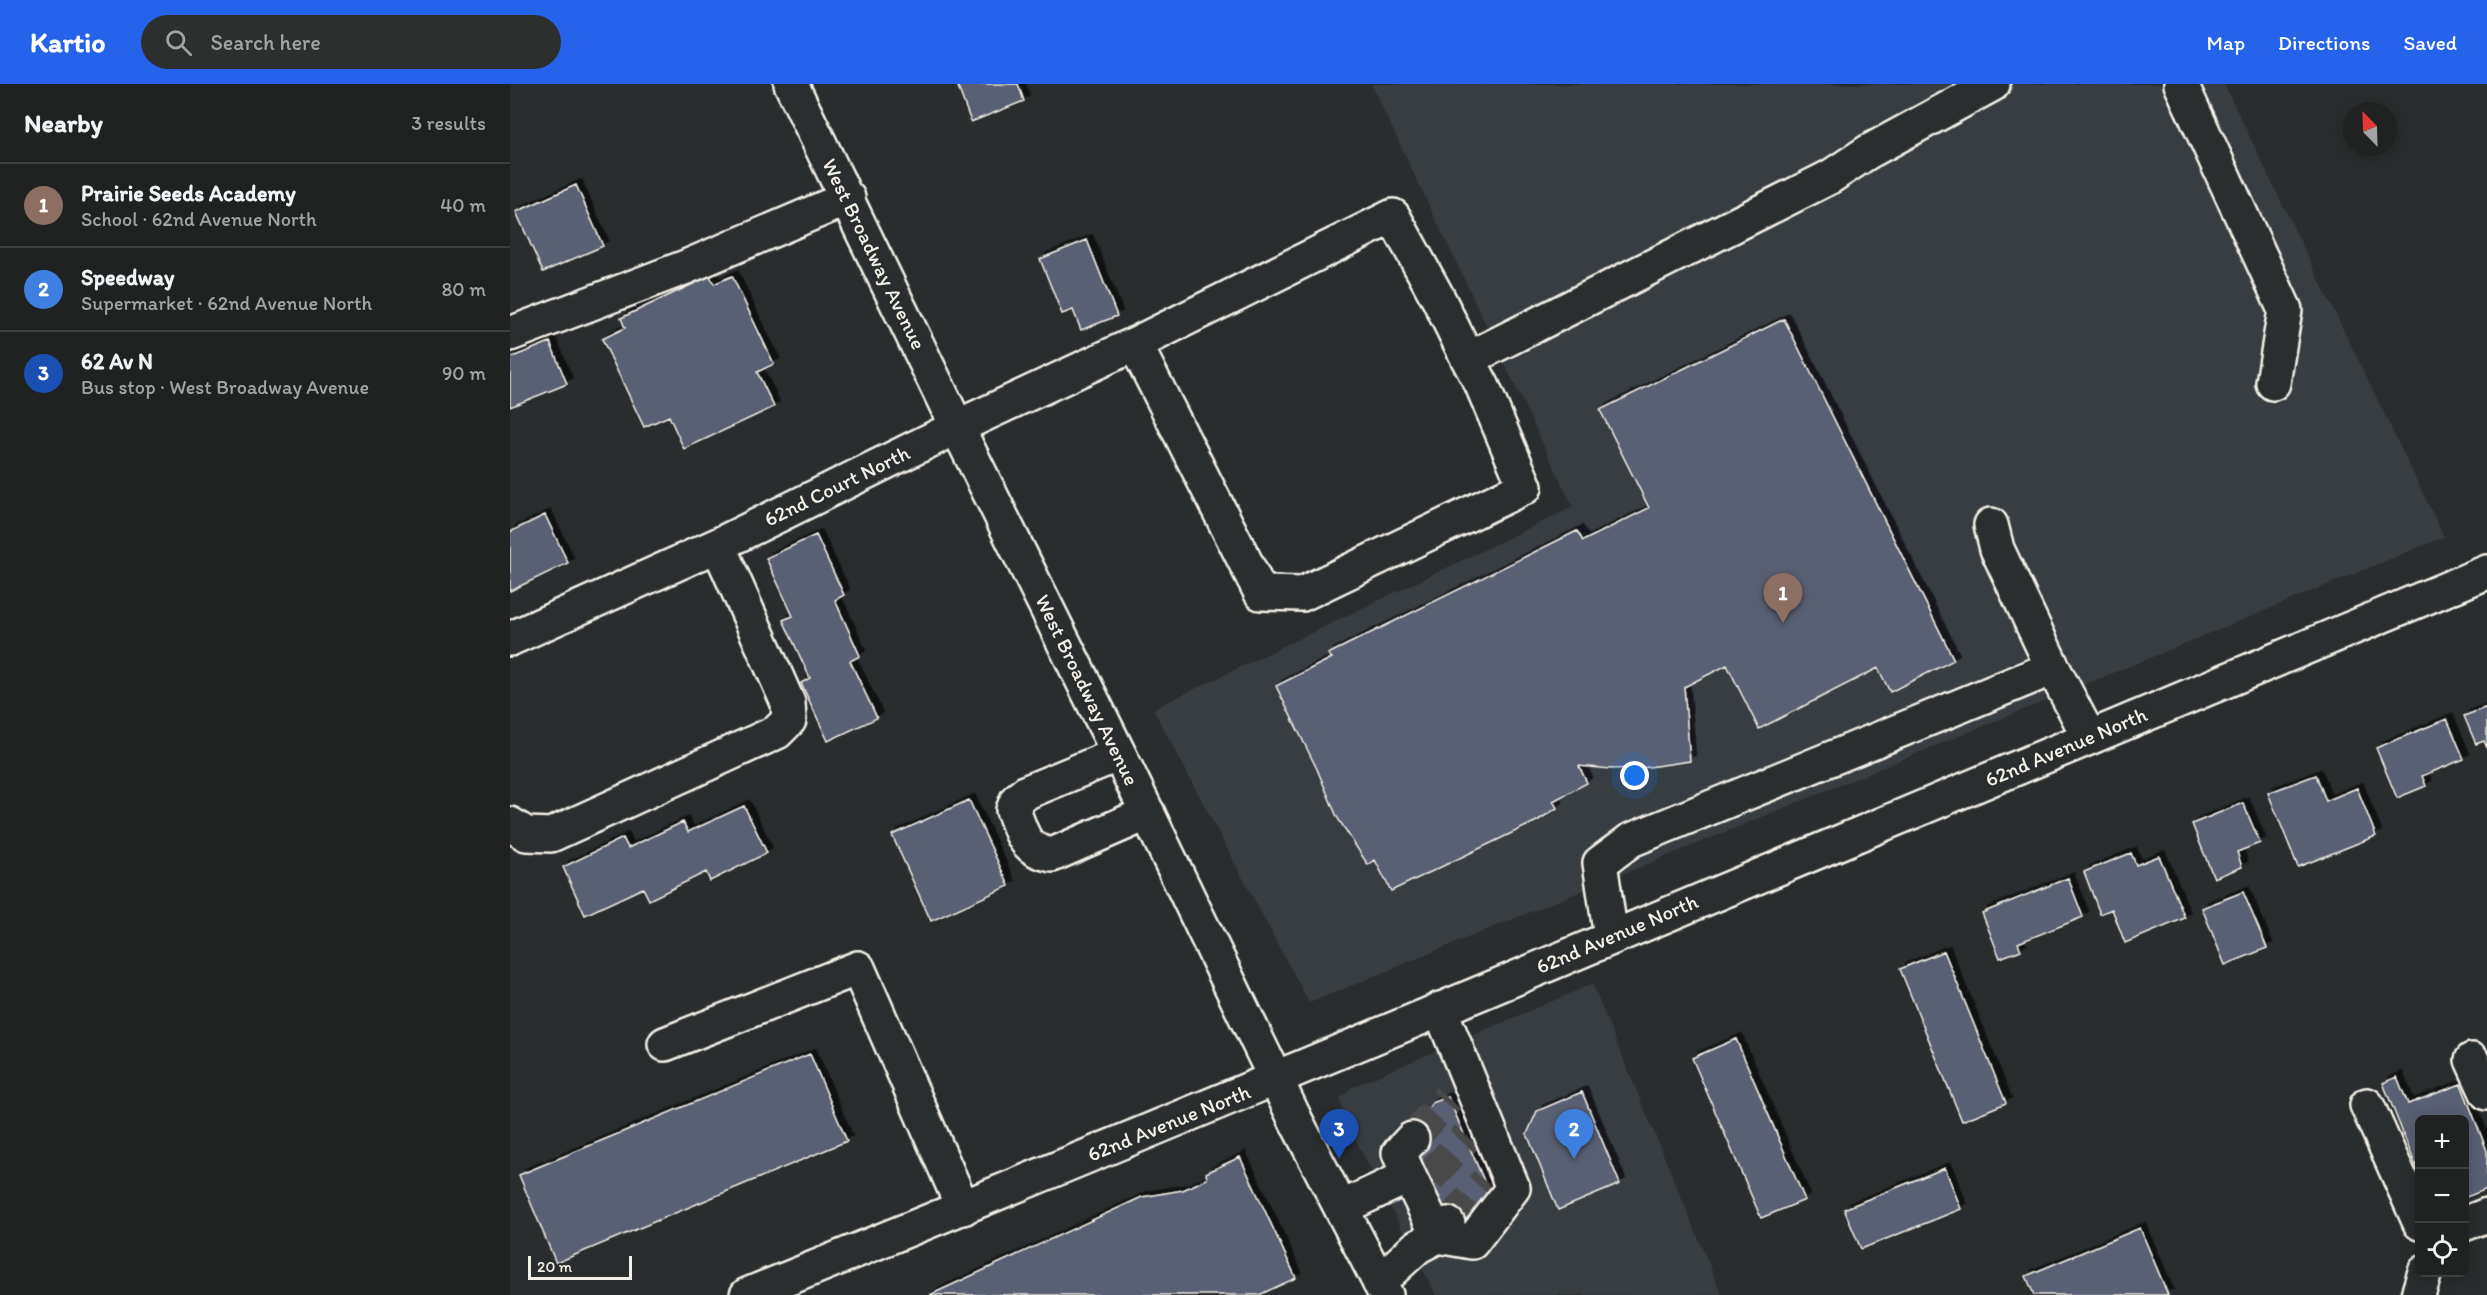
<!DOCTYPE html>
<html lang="en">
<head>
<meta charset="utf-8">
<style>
	:root { --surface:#202222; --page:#2d2f2f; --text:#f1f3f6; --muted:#a2a4a5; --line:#3d3f40; --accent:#2563eb }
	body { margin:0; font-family:Itim,sans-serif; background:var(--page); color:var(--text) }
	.controls { position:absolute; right:18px; bottom:18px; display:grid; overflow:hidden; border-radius:9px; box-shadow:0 3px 15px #0003 }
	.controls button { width:54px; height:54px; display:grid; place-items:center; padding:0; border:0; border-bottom:2px solid var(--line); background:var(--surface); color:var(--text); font:30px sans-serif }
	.compass { position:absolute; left:1833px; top:18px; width:54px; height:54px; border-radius:50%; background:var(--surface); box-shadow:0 3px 15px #0003; rotate:337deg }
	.scale { position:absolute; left:18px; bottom:15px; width:104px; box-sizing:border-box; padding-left:6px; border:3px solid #f4f1e8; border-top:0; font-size:16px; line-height:21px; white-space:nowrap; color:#f4f1e8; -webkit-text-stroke:4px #2a2d2e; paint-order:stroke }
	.you { position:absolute; left:1125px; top:692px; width:21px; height:21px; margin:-15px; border:4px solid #fff; border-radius:50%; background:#1a73e8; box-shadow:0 0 0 9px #1a73e833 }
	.badge { display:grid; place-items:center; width:39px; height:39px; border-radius:50%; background:var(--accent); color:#fff; font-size:20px; font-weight:700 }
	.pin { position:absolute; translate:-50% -50px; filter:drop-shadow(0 2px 3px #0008) }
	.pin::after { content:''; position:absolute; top:32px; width:21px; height:18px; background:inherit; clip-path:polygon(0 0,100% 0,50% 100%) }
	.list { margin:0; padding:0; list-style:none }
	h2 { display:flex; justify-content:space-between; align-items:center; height:78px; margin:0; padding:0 24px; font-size:26px }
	h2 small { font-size:20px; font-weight:400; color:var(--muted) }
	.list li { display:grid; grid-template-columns:39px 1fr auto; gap:18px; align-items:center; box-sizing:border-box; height:84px; padding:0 24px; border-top:2px solid var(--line) }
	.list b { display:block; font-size:22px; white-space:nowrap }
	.list p { margin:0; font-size:20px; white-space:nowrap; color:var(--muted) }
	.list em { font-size:20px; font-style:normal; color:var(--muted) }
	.icon { flex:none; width:33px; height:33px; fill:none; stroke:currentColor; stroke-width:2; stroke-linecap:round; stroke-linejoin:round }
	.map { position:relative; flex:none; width:1977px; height:1211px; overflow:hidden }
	header { display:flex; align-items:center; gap:36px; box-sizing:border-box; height:84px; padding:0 30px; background:var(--accent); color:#fff }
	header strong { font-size:28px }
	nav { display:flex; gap:33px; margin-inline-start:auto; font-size:21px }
	.search { width:420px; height:54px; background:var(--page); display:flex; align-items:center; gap:15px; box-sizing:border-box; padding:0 21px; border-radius:33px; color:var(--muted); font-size:22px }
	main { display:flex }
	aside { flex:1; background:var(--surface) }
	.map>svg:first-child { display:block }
	.built { fill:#383d43 }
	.building { fill:#5a6173; stroke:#f4f1e8; stroke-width:1.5; filter:url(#shadow) }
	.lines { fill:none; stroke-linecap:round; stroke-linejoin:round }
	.minor-tunnel { stroke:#484a4a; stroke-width:33; stroke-dasharray:33 16; stroke-linecap:butt }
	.minor-casing { stroke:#f4f1e8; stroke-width:38 }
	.minor { stroke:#2a2d2e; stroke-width:33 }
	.labels { text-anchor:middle; stroke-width:4.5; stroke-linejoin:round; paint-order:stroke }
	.street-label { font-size:21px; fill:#f4f1e8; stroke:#2a2d2e }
</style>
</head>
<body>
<header>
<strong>Kartio</strong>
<div class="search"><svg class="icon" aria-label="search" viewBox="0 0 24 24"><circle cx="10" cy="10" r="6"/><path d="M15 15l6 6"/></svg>Search here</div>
<nav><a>Map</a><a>Directions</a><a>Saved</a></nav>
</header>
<main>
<aside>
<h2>Nearby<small>3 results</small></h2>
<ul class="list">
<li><span class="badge" style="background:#8d6e63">1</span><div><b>Prairie Seeds Academy</b><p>School · 62nd Avenue North</p></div><em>40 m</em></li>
<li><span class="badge" style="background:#3f7fe0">2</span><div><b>Speedway</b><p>Supermarket · 62nd Avenue North</p></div><em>80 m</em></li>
<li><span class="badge" style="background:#1a4fb4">3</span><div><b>62 Av N</b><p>Bus stop · West Broadway Avenue</p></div><em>90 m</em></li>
</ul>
</aside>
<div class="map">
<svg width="1977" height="1211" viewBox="0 0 1977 1211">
	<defs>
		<filter id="shadow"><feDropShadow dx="5.5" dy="-5.5" stdDeviation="0" flood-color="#0009"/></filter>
	</defs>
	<rect width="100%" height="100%" fill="#2a2d2e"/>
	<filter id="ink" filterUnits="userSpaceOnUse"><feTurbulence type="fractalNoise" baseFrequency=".0167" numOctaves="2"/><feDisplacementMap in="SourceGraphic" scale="12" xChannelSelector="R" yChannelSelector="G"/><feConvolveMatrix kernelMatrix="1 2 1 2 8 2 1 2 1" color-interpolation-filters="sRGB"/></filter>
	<g filter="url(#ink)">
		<path class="built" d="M861,0H1714L1934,453L799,919L643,625L1063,423Z
			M1082,900L1212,1211H926L833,1032L830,1015L842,1003Z"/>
		<path class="building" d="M447,0H508L514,17L461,38Z
			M66,101L93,162L33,188L6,128Z
			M577,156L607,232L571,246L563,226L552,230L530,175Z
			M200,192L204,200L222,192L264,280L247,288L264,323L174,365L159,332L134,343L92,255L115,244L111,234Z
			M1274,235L1444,576L1380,608L1368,584L1249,645L1217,581L1174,603L1180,677L1132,684L1101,685L1069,682L1077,699L1043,717L1047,724L1027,737L881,807L865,776L858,781L827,733L807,685L766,602L822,574L818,570L1067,447L1073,457L1139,424L1090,326Z
			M40,258L57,300L0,323V274Z
			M35,431L58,479L0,507V448Z
			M306,451L334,511L325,516L350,572L340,577L367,634L318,657L291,599L300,594L273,536L283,532L256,474Z
			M1977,623V664L1974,657L1966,660L1954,632Z
			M1937,635L1954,675L1912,692L1916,702L1887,714L1866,664Z
			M1806,691L1816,717L1847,704L1866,752L1788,783L1758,709Z
			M459,716L499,802L421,837L382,751Z
			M1733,719L1750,759L1727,768L1732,783L1704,794L1682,740Z
			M234,722L257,769L200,797L196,788L139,816L133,804L75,831L53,783L113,754L118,764L173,738L178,748Z
			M1621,769L1626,781L1649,772L1675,834L1615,859L1602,825L1590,830L1574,788Z
			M1558,794L1573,833L1508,859L1511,866L1490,874L1472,829Z
			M1733,808L1757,864L1715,881L1692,824Z
			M1434,867L1496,1019L1452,1037L1390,885Z
			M1226,955L1295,1116L1251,1134L1182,974Z
			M300,970L337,1057L46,1179L9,1091Z
			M1887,993L1898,1020L1951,1000L1977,1067V1105L1954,1114V1036H1910V1092L1873,999Z
			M1072,1008L1110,1100L1048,1126L1017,1050L1027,1027Z
			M938,1013L980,1111L958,1140L942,1147L900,1049L922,1019Z
			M730,1073L786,1194L749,1211H420L632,1113L673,1106L697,1095L696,1089Z
			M1435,1084L1451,1125L1351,1165L1334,1125Z
			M1630,1144L1658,1211H1524L1516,1192Z"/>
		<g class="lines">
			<path class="minor-tunnel" d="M902,1055L938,1014
				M919,1094L957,1052
				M938,1140L976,1098"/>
			<g class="minor-casing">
				<path id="minor" d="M281,0L447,343L609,670L786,1037L876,1211
					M1671,0L1775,226L1763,299
					M0,250L176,183L338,114
					M625,260L751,509L792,510L1015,403L972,301L958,275
					M1481,441L1487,465L1543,584
					M208,461L447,343L625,260L883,132L928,214L958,275L1320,93L1358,68L1483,0
					M0,555L208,461L278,619L279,636L267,648L41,751L16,750L0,740
					M609,670L517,708L507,716L503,726C513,751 513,765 542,771L638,729
					M1101,853L1090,779L1121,756L1543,584L1579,653
					M155,960L348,884L453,1124
					M1962,976L1977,1009
					M1857,1021L1910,1139
					M899,1092L889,1069L902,1055
					M831,1124L899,1092L928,1152L938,1140
					M1954,1140L1977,1131
					M869,1198L907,1163L928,1152L962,1158L1003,1104L930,925
					M237,1211C819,976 1397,728 1977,488
					M1908,1211L1915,1188"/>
			</g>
			<use href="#minor" class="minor"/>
		</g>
	</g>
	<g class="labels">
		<g class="street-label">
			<text transform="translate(364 170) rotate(64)" y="7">West Broadway Avenue</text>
			<text transform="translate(327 402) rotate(-26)" y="7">62nd Court North</text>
			<text transform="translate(577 606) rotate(64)" y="7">West Broadway Avenue</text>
			<text transform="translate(1556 663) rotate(-23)" y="7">62nd Avenue North</text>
			<text transform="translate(1107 850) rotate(-23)" y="7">62nd Avenue North</text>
			<text transform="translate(659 1039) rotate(-22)" y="7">62nd Avenue North</text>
		</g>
	</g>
</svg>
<div class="controls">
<button>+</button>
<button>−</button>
<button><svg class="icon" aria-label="locate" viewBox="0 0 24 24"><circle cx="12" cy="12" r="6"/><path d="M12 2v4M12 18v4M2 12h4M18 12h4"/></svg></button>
</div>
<svg class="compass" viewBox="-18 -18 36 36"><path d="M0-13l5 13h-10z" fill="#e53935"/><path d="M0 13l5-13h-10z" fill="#a2a4a5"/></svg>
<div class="scale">20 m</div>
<div class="you"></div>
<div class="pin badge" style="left:1273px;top:539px;background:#8d6e63">1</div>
<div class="pin badge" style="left:1064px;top:1075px;background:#3f7fe0">2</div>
<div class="pin badge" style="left:829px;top:1075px;background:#1a4fb4">3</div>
</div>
</main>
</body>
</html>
